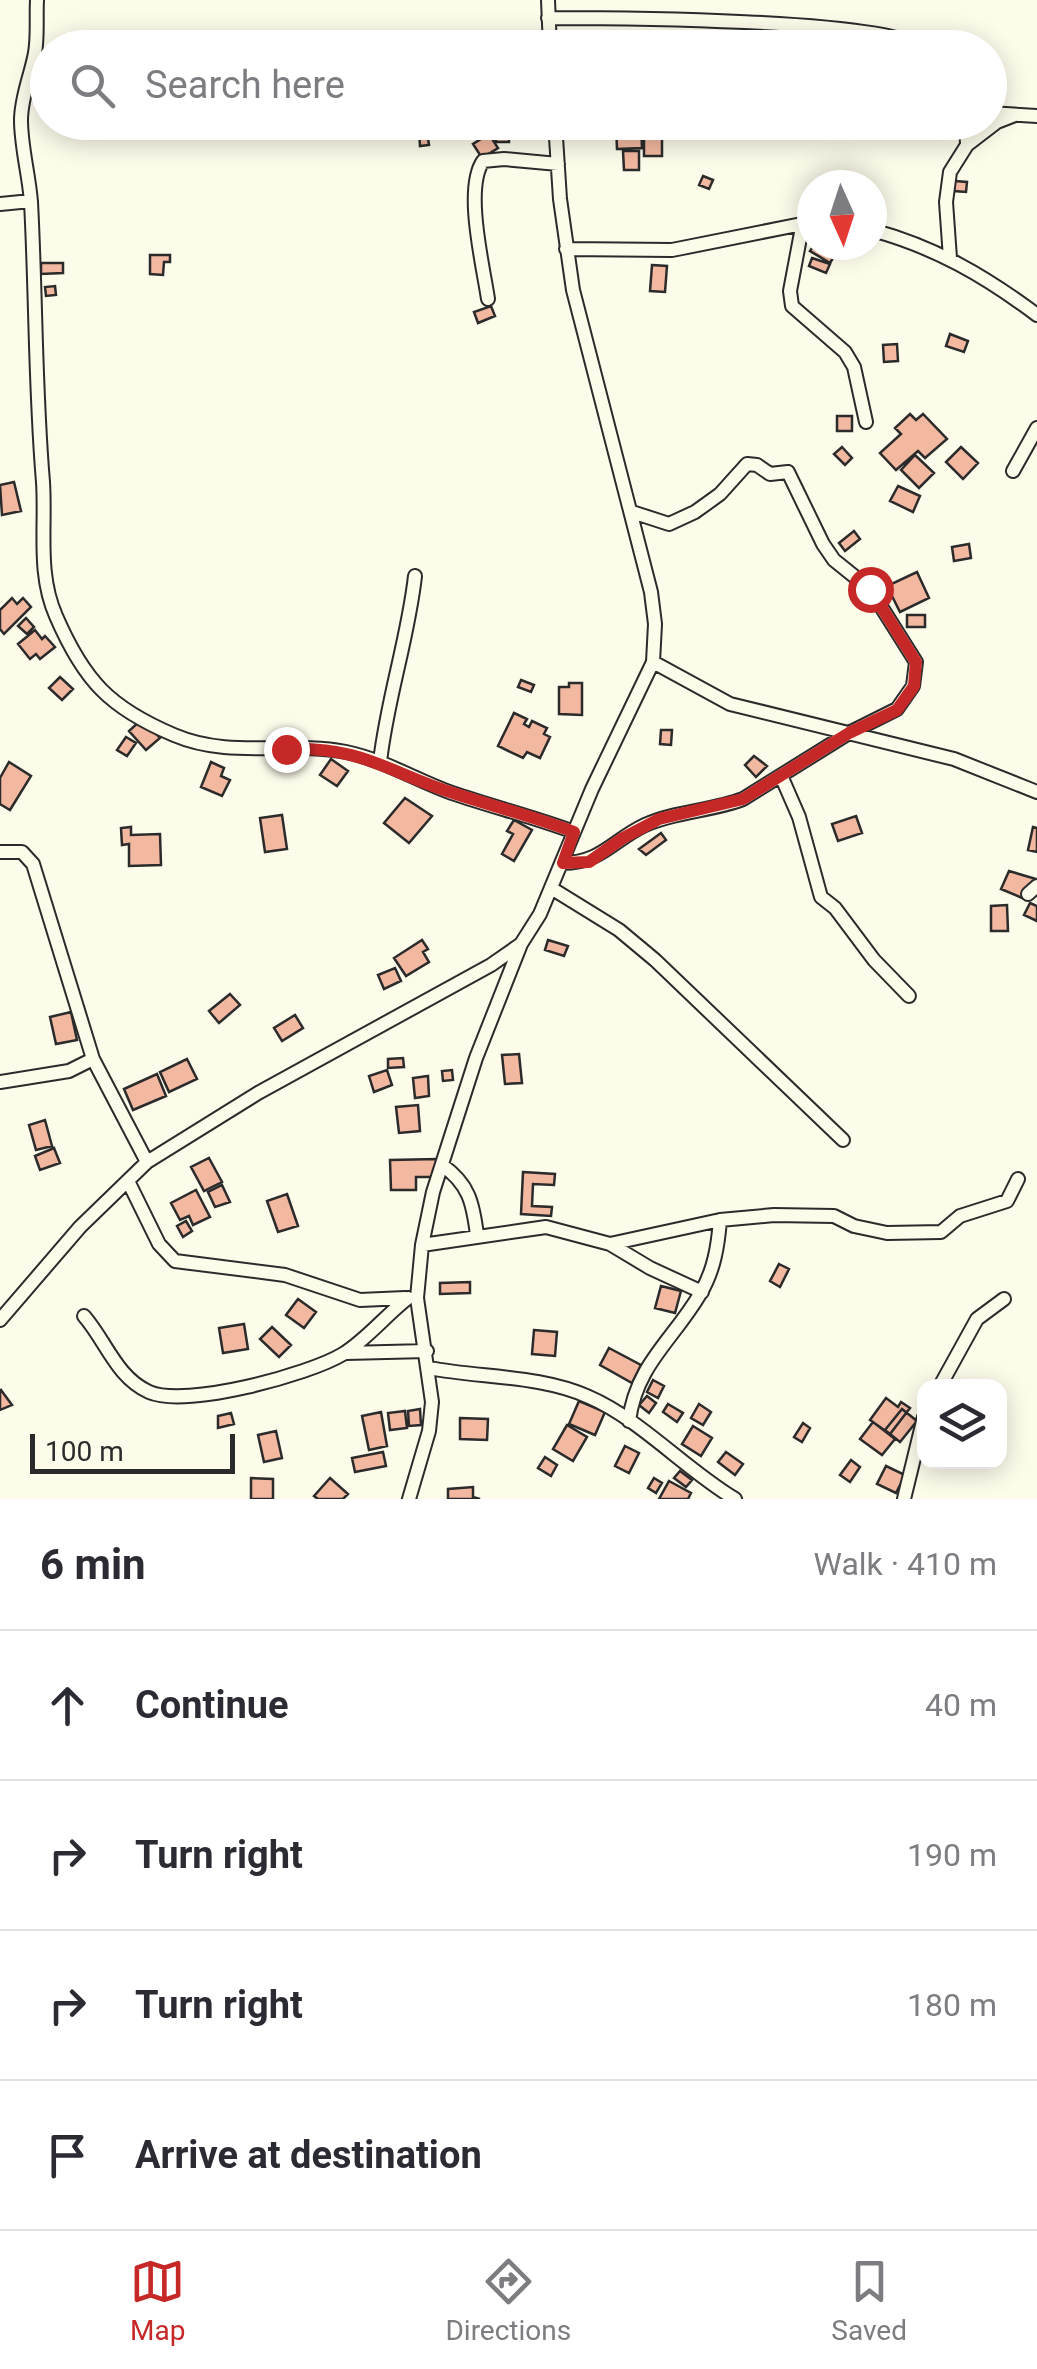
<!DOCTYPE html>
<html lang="en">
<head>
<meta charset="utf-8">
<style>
	:root { --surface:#fff; --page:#f2f2f3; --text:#2b2b33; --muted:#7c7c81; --line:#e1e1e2; --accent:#c62828 }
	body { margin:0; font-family:Roboto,sans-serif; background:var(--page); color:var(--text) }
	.controls { position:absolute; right:30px; bottom:30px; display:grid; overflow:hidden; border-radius:20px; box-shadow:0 5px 25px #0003 }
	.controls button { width:90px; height:90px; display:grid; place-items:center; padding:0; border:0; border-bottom:2px solid var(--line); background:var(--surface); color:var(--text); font:50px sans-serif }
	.compass { position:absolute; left:797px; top:170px; width:90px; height:90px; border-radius:50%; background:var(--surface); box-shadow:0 5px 25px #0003; rotate:177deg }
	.scale { position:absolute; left:30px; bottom:25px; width:205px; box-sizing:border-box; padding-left:10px; border:5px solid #2b2b2b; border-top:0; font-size:28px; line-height:35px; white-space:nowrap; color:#2b2b2b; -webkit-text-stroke:8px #fdfbea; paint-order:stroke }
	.stop { position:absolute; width:30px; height:30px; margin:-22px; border:8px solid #c62828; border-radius:50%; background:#fff }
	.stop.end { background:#c62828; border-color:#fff; box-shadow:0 2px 10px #0008 }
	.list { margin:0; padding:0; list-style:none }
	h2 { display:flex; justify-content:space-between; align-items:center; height:130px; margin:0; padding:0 40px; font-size:42px }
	h2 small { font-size:32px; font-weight:400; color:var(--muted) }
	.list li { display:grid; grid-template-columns:65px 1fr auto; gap:30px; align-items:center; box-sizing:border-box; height:150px; padding:0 40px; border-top:2px solid var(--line) }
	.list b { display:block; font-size:38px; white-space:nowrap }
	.list em { font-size:32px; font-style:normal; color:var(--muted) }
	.icon { flex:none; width:55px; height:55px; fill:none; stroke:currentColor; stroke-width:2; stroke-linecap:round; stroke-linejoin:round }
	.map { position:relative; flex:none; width:1037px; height:1499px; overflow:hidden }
	.search { position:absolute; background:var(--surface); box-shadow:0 5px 25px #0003; left:30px; right:30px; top:30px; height:110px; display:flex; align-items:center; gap:25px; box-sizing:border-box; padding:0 35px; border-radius:55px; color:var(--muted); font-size:38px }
	.sheet { height:730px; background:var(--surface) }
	nav { display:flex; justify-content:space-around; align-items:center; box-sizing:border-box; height:140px; border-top:2px solid var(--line); background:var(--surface); font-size:28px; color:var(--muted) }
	nav a { display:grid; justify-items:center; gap:5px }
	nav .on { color:var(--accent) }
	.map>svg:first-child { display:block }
	.building { fill:#f2b8a0; stroke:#2b2b2b; stroke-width:2.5 }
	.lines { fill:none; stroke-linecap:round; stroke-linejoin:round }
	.street-casing { stroke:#2b2b2b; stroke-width:16 }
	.street { stroke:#fdfbea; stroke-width:12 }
	.route { stroke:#c62828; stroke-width:12 }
</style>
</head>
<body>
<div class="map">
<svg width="1037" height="1499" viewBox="0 0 1037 1499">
	<rect width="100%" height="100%" fill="#fdfbea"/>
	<path class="building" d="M478,122H509V142H496V129H478Z
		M641,124L642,148L617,149L616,125Z
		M419,132H427L429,145L420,146Z
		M489,134L498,148L482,158L473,144Z
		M644,138H662V156H644Z
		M623,151H639V170H624Z
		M703,176L713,180L709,189L699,185Z
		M955,181L967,182L966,192L954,191Z
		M814,245H833L839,248L830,263L810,251Z
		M150,255H170V262H164L163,275L150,274Z
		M812,258L830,264L826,273L809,266Z
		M41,263H63V273L41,274Z
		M652,265L667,266L665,292L650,291Z
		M55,286L56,295L46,296L45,287Z
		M491,306L495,316L478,323L474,312Z
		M950,334L968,341L964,352L946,346Z
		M897,344L898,361L884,362L883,345Z
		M910,414L916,420L923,414L947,439L925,458L918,451L896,470L880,453L901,434L895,428Z
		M837,416H852V431H837Z
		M842,447L852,458L845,465L834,454Z
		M961,447L978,463L963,479L946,462Z
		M915,455L934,473L919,488L901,470Z
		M14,482L21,511L2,515L0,485Z
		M898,486L920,496L913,512L890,501Z
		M854,531L860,539L845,551L839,543Z
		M969,544L971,558L954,561L952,547Z
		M917,572L929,598L900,612L887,586Z
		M12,598L17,604L23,598L31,607L4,634L0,629V610Z
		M907,615H925V627H907Z
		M26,618L34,627L27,634L18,626Z
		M35,630L42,639L45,636L55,647L40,659L36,654L30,659L18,644Z
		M60,677L73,689L62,700L49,688Z
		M521,680L534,685L531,692L518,687Z
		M569,683H582V715L559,714V687H569Z
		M514,713L527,719L524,724L529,727L532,721L547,728L544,734L550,737L540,758L527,752L523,758L498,746Z
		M142,719L160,738L146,750L129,731Z
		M661,730H672L671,745L660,744Z
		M126,737L136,743L127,756L117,750Z
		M754,756L767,766L756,777L745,765Z
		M331,759L348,771L337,786L320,775Z
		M9,762L31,776L10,810L0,804V778Z
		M211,762L224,768L221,776L230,780L222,796L201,787Z
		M405,798L432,816L409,843L384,823Z
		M282,815L287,849L265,852L260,818Z
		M856,816L862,833L838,841L832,824Z
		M514,820L532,830L514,861L502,854L513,834L507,831Z
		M131,827V835L160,834L161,865L129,866V844L122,845L121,828Z
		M1033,827L1037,828V852L1028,850Z
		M661,833L666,840L646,855L639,849Z
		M1009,871L1036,879L1027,900L1001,889Z
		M1030,903L1037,906V921L1024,915Z
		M1007,905L1008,931H991V906Z
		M422,940L428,949L423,952L429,962L406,976L394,958Z
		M548,940L568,946L564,956L545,950Z
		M395,968L401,981L384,989L378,975Z
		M230,994L240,1005L219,1023L209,1011Z
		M71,1012L77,1040L56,1044L50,1017Z
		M295,1015L303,1028L282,1041L274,1028Z
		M519,1054L522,1083L505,1084L502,1055Z
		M403,1058L404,1067L388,1068V1059Z
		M187,1059L197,1079L169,1092L160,1072Z
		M387,1070L392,1085L374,1092L369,1076Z
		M452,1070L453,1080L443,1081L442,1071Z
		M157,1074L166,1096L133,1110L124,1089Z
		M428,1076L429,1096L415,1098L413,1078Z
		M418,1105L420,1131L399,1133L396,1107Z
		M45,1120L52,1146L36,1150L29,1125Z
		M54,1148L60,1163L40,1170L35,1156Z
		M209,1158L222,1182L204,1191L191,1167Z
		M438,1159L439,1177H416V1190H391L390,1160Z
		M523,1172L555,1174L554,1185L533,1184L532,1206L552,1207L551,1216L521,1214Z
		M222,1185L230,1202L215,1207L208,1192Z
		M196,1190L210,1217L193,1225L189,1216L180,1220L171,1203Z
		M287,1194L298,1226L278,1232L267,1201Z
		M186,1221L192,1231L183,1237L177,1226Z
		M779,1264L789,1269L780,1287L770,1281Z
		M470,1282V1293L440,1294V1283Z
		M661,1286L681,1291L675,1313L655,1308Z
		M298,1299L316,1312L304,1328L286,1315Z
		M244,1324L248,1349L223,1353L219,1328Z
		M272,1327L291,1345L279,1357L260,1339Z
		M534,1330L557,1332L555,1356L532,1354Z
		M609,1348L641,1365L632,1383L600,1365Z
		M653,1380L664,1386L658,1398L647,1392Z
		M1,1390L12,1405L0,1410V1391Z
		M647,1396L656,1403L649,1413L639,1405Z
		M886,1398L898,1407L901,1402L910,1408L890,1434L870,1420Z
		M579,1401L605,1412L595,1435L569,1424Z
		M668,1404L683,1413L677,1422L663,1412Z
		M699,1404L711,1412L703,1425L691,1418Z
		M420,1409L421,1425L409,1426L408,1411Z
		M902,1409L917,1421L900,1442L885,1430Z
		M405,1411L407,1428L390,1430L388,1413Z
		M381,1412L387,1446L369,1450L362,1416Z
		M231,1413L234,1424L218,1428V1416Z
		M460,1418L488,1419L487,1440L460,1439Z
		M873,1422L895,1439L882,1455L860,1439Z
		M803,1423L810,1428L802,1442L794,1437Z
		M567,1425L587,1437L573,1461L553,1449Z
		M693,1426L712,1438L701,1456L682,1444Z
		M276,1431L282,1458L264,1462L258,1435Z
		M625,1446L639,1453L629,1473L615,1466Z
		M383,1452L386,1466L355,1472L352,1458Z
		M726,1452L743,1464L735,1475L718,1462Z
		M545,1457L557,1465L551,1476L538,1468Z
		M851,1460L860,1467L850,1482L840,1475Z
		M886,1466L905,1475L896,1493L877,1484Z
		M680,1471L692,1480L686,1487L674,1478Z
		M251,1478L273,1479V1499H251Z
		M330,1478L348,1494L343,1499H318L314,1496Z
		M654,1478L662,1483L656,1493L648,1488Z
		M669,1481L691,1493L688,1499H659Z
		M473,1487V1497L480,1499H448V1489Z"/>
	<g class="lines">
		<g class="street-casing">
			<path id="street" d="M37,0C36,17 38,36 35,53C31,75 21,97 21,120C21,147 29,175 31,202C36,296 35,389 43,482C46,528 37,573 56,616C84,681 110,708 174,735C230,759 289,741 346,752C384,760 416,780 452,793C493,807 534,817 574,832
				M548,0L550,48
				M548,18C603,18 894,19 921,48
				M990,113L1037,116
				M966,122L967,145
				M0,204L31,201
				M803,222L790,291L792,306L845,352L854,367L866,422
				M872,230C935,247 985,276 1037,315
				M566,249L672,250L812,222
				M950,258L946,202L950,172L967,145L997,122L1015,115
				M488,299C483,265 464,189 483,161L504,159L558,164
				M1013,471L1037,428
				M653,662L730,704L954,759L1037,792
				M380,762C387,699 408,639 415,576
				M782,778L799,817L821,897L835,908L874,960L909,996
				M0,852H22L33,864L93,1059L147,1162
				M563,863C601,863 613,840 645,825C676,811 712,811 743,799L849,733L897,709L913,686L916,662L870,589L834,560L823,544L788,472L770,474L757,465L747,464L720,494L695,512L669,524L632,512
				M551,888L619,930L655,960L843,1140
				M1028,894L1037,886
				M0,1082L69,1071L93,1059
				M442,1165C469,1184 473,1203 477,1235
				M128,1181L159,1244L175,1261L285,1275L360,1300L405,1298
				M610,1244L650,1268L702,1292
				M422,1245L546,1227L610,1244L720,1220L774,1215L834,1216L854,1226L887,1233L941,1232L960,1216L1007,1201L1018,1179
				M84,1316C106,1341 116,1377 149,1392C186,1408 308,1375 343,1354C366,1340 386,1315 408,1298
				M0,1320L80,1227L147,1162L258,1093L491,965L521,944L540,914L592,789L653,662L655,624L651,592L573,290L560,199L555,122
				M346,1353L427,1351
				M429,1368C481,1378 541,1375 589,1397C640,1419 686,1470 735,1499
				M940,1386L977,1319L1004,1299
				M629,1421C636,1365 673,1340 700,1294C714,1271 718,1246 720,1220
				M409,1499L429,1431L432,1402L417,1298L422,1245L433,1192L476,1058L521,944
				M904,1499L924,1417"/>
		</g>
		<use href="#street" class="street"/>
	</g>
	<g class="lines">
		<path class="route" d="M286,749C363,746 389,773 456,794C496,807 535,817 574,832L563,863L589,862L623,838L659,819L743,799L849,733L897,710L914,686L916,662L870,589"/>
	</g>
</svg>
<div class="controls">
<button><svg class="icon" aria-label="layers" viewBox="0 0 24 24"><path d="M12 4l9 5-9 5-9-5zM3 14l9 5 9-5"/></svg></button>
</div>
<svg class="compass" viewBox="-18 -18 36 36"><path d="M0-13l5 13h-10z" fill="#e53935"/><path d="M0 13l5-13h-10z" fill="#7c7c81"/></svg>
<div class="scale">100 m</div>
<div class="stop" style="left:870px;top:589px"></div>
<div class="stop end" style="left:286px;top:749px"></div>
<div class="search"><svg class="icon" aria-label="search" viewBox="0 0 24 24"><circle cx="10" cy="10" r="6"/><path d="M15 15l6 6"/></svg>Search here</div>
</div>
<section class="sheet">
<h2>6 min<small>Walk · 410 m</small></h2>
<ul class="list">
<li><svg class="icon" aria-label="ahead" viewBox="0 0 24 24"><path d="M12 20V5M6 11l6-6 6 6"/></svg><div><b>Continue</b></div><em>40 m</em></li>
<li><svg class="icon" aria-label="right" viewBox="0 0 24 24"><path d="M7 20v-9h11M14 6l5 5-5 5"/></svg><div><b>Turn right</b></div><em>190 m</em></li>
<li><svg class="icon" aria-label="right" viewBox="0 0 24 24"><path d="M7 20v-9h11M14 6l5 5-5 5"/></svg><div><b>Turn right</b></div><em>180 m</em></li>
<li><svg class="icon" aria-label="arrive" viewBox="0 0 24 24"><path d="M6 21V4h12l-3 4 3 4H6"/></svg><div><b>Arrive at destination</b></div></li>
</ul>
</section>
<nav>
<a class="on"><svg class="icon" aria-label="map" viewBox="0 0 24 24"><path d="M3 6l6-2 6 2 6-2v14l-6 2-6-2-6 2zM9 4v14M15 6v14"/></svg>Map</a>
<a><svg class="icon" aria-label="directions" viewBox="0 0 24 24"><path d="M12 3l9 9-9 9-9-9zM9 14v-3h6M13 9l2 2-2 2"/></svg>Directions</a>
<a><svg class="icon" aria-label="saved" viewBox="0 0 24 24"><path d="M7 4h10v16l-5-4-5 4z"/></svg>Saved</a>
</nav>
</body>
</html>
